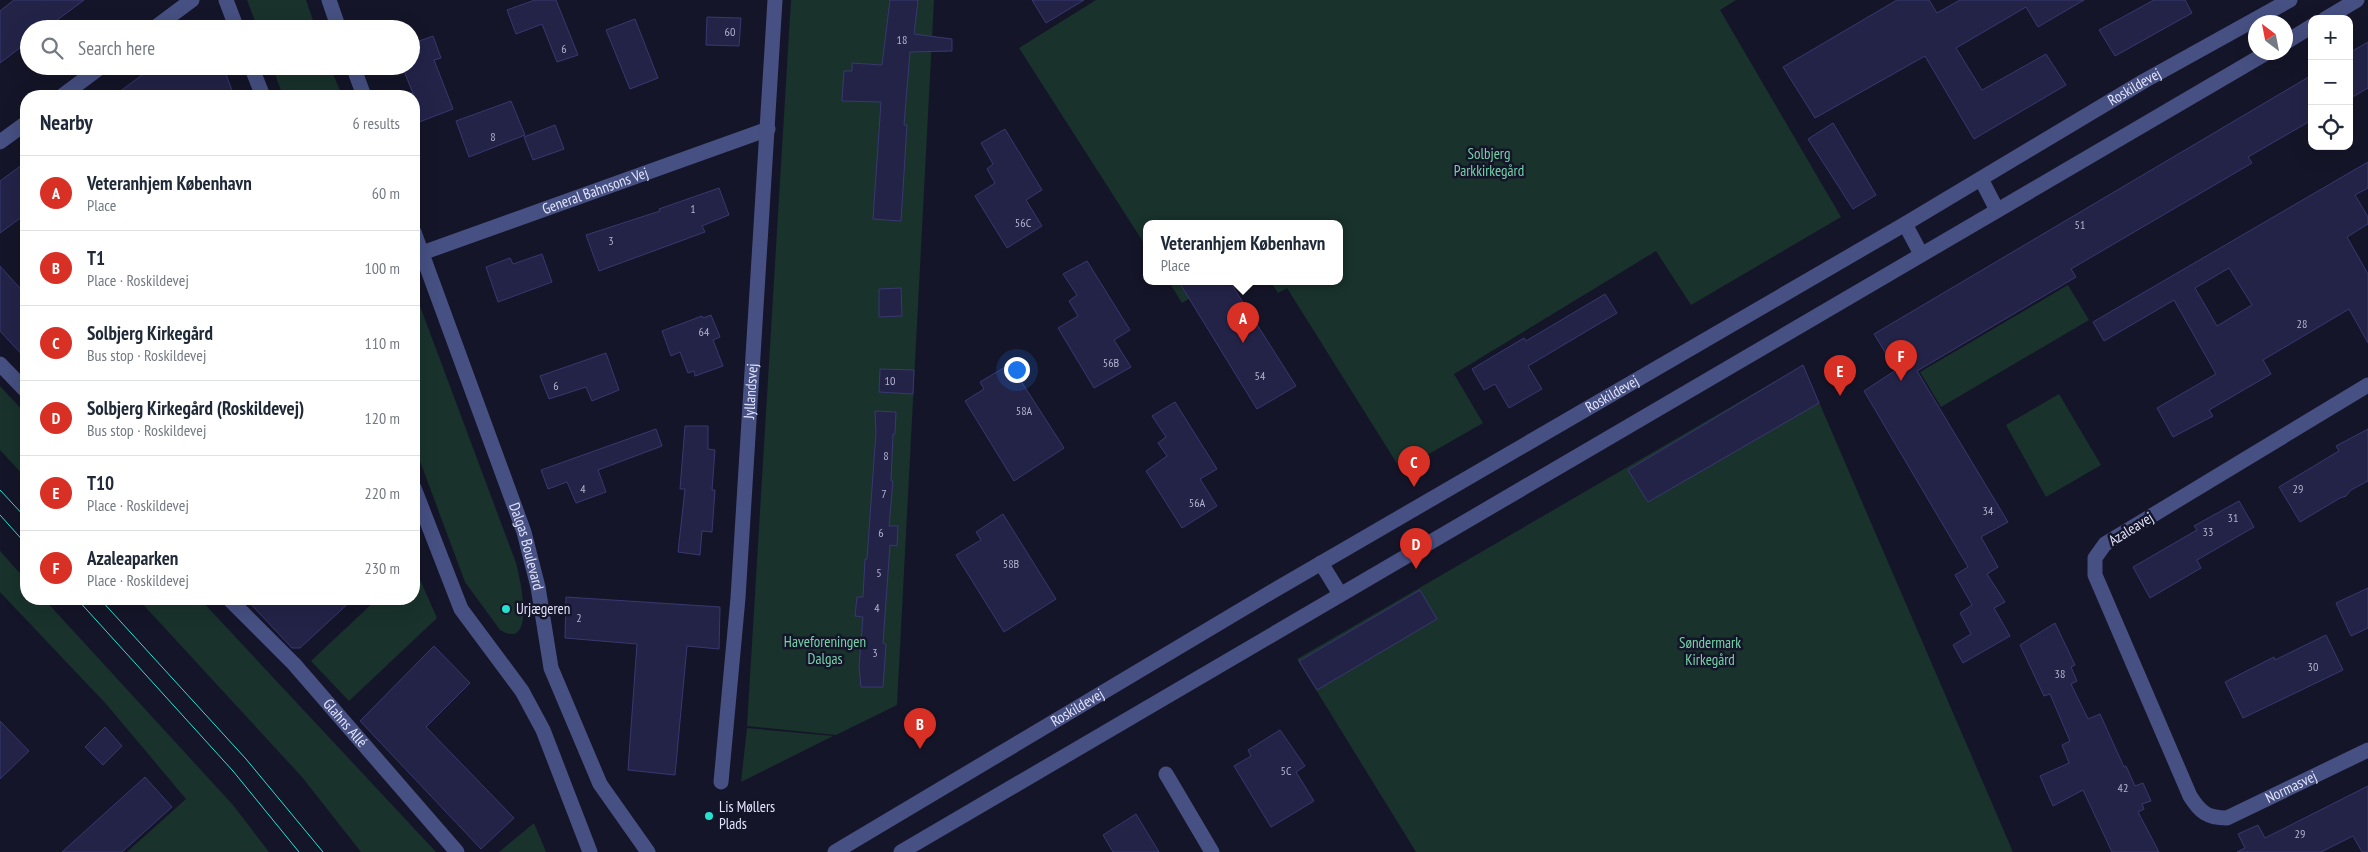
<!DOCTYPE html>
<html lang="en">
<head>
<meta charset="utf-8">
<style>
	:root { --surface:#fff; --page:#f6f6f7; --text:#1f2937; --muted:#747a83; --line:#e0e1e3; --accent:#d93025 }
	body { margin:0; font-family:"PT Sans Narrow",sans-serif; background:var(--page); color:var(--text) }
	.controls { position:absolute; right:15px; top:15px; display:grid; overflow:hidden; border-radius:10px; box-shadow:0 5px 20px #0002 }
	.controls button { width:45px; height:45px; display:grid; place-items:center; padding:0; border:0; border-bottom:1px solid var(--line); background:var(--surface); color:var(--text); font:25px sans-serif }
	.compass { position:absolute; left:2248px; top:15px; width:45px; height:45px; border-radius:50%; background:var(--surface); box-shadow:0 5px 20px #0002; rotate:328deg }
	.you { position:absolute; left:1016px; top:369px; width:18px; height:18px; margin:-12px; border:4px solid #fff; border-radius:50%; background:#1a73e8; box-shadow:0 0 0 8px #1a73e833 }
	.badge { display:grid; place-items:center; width:32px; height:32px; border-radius:50%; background:var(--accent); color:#fff; font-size:16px; font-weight:700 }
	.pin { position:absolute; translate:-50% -41px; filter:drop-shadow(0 1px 2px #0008) }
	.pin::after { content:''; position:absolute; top:26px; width:18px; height:15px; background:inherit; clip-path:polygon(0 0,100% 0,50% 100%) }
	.popup { position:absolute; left:1143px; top:220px; width:200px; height:65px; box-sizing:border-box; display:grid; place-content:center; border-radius:10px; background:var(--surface); filter:drop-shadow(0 1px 4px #0005); font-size:16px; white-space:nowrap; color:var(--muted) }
	.popup b { font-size:19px; color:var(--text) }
	.popup::after { content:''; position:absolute; left:50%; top:100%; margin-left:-10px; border:10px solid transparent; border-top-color:var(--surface) }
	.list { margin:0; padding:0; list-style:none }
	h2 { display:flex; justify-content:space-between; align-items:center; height:65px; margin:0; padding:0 20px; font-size:21px }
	h2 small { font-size:16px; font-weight:400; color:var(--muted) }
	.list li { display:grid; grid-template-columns:32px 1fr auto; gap:15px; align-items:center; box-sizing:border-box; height:75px; padding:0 20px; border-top:1px solid var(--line) }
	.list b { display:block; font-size:19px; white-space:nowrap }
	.list p { margin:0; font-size:16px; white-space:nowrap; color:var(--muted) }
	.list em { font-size:16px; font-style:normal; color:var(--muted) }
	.icon { flex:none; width:28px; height:28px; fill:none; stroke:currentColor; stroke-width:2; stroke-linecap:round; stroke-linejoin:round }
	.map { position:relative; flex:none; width:2368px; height:852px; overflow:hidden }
	.search { position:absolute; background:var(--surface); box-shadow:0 5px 20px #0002; left:20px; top:20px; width:400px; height:55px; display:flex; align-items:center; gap:12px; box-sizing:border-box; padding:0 18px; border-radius:28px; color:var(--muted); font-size:19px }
	.panel { position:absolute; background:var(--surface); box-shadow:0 5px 20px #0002; left:20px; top:90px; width:400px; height:515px; border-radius:20px }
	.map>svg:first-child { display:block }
	.green { fill:#19322c }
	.building { fill:#232348; stroke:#383870; fill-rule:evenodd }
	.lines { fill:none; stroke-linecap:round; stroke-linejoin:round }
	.minor { stroke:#465082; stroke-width:15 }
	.tram { stroke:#27e1cf; stroke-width:1 }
	.poi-dot { fill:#27e1cf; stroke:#151529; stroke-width:2 }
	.labels { text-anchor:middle; stroke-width:5; stroke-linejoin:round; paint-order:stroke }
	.number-label { font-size:12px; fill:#b2b3ce }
	.street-label { font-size:15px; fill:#e1e3fb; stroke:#151529 }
	.park-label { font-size:15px; fill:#75d3a9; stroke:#151529 }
	.poi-label { font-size:15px; fill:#e1e3fb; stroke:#151529; text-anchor:start }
</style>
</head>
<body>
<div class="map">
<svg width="2368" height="852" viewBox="0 0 2368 852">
	<rect width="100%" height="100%" fill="#151529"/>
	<path class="green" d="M247,0H306L316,29H258Z
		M791,0H934L897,705L836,735L747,726Z
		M1096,0H1736L1720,10L1841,217L1691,305L1656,251L1454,374L1483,423L1401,470L1287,288L1278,293L1271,282H1339V224H1147V248L1019,48Z
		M272,66H330L342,96H283Z
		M1169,282H1216L1182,303Z
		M2068,285L2089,320L1941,407L1920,372Z
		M414,290L516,563C520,577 537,652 500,630L465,582L414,445Z
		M1803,365L2013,852H1416L1297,659Z
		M0,386L26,414V478L0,450Z
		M2059,394L2101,465L2046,497L2006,425Z
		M0,551L26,580V599H44L233,805L269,852H127L186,799L107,705L0,592Z
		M414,566L437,618L349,701L311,661L377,599H414Z
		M138,599H200L436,852H361L302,777Z
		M747,728L833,736L741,782Z
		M534,823L546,852H499Z"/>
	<path class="building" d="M14,0H84L45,29H29V41L0,63V11Z
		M535,0H556L578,55L557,62L542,24L516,34L507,10Z
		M890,0H918L914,34L952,39V51L910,52L904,125H907L901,221L873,219L881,102L842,101L844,71H852V63L882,65Z
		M1032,0H1084L1046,23Z
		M1897,0H1929L1937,13L1960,0H2084L2038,27L2026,7L1956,48L1982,90L2046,54L2066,85L1974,139L1925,56L1815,118L1783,67Z
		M2154,0H2185L2192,13L2115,56L2099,30Z
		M707,17L741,18L739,46L706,45Z
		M635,19L658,78L630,89L606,30Z
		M433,36L441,58L434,60L453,109L414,124V96L402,66H411V44Z
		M2368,42V88L2349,99V53Z
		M154,66H223L234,96H114Z
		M2312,75V120L2248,157L2252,163L2071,269L2076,277L1917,371L2008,522L1981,537L1998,567L1987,574L2005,602L1994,608L2010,636L1963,663L1953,645L1971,634L1960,613L1972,605L1955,575L1968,567L1864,391L1896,370L1874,334Z
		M511,101L525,135L469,157L456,121Z
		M1833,123L1876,195L1853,209L1808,139Z
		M555,125L564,149L533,160L524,137Z
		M1005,129L1042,190L1026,200L1042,226L1007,248L975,196L995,183L987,169L993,164L981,143Z
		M26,162V214L0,233V181Z
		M2368,162V188L2355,195L2368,217V224L2347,237L2368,274V343L2349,309L2263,360L2271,374L2209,410L2213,416L2173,437L2157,408L2216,374L2174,300L2104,341L2093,322ZM2229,268L2252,305L2217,326L2195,288Z
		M719,188L729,215L702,226L705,232L599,271L586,235L660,211L659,209Z
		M542,254L552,282L498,302L486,267L510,258L513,264Z
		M1087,261L1130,330L1114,340L1131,367L1094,388L1058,328L1078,316L1069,301L1077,295L1063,274Z
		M0,266L26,295V359L0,331Z
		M1179,282H1230L1296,386L1257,409Z
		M901,288L902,316L879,317V289Z
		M1605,294L1617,313L1528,366L1542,389L1509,408L1495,384L1484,390L1472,369L1524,338L1526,341Z
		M711,315L720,337L713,340L723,366L695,376L694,371L688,373L680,352L671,356L662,331L702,316L703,318Z
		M606,353L619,390L592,401L586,387L549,399L540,376Z
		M1010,364L1064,448L1014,481L965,401L984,389L980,382Z
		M1803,365L1819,403L1648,502L1628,470Z
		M880,369L914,370L913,394L879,392Z
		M1175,402L1217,469L1200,479L1217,506L1182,528L1146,471L1167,456L1158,443L1166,437L1152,416Z
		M875,411L896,412L895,434H893L891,481H893L889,526H898L897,546L890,545L883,643L886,644L883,687H861L859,667L863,617L855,616L857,597H863L865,559H867L876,432Z
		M685,426H708V449L715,450L712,490H715L712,532L702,531L700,555L678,552L685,489H680Z
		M656,429L662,446L598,470L606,492L576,503L567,482L548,489L541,470Z
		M2368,429V481L2351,490L2346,496L2340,498L2300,522L2279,487L2339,451L2336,446Z
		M2239,501L2254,527L2197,560L2201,568L2150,598L2133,567L2197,530L2194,526Z
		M1003,514L1056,599L1004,632L956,555L981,540L976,532Z
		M2368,588V628L2351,636L2336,603Z
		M1420,590L1437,619L1317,690L1299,661Z
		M566,597L720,607L719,649L687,646L675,775L628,770L637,644L565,638Z
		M246,599H353L300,648H292Z
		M2055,623L2075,665L2071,667L2077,681L2071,684L2088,719L2100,714L2124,767L2126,766L2135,786L2143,783L2151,801L2142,804L2144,809L2138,812L2159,852H2112L2083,790L2053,806L2040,776L2069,763L2062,745L2070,741L2050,694L2044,696L2020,645Z
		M2326,635L2343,670L2243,718L2225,682L2274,657L2275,660Z
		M434,646L470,683L426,727L514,818L481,849L360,721Z
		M0,721L29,751L0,779Z
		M105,727L122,746L103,765L85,747Z
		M1280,730L1305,766L1296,772L1314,801L1271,827L1234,766L1251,756L1248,750Z
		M145,777L172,807L122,852H62Z
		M2368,786V852H2362L2353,836L2321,852H2237L2245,848L2238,834L2258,825L2265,838Z
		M1136,814L1159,852H1113L1103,835Z"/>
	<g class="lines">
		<g class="minor">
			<path d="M226,0L237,29"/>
			<path d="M329,0L339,29"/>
			<path d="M2325,19L2357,0"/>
			<path d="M153,29L192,0"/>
			<path d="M2286,42L2312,26"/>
			<path d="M251,66L263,96"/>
			<path d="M353,66L364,96"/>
			<path d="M62,96L102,66"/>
			<path d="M0,142L26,123"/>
			<path d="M1981,179L1997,210"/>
			<path d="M1905,224L1921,254"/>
			<path id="s1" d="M414,232L524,532L538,587L551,668L600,784L648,852"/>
			<path id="s2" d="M422,253L768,129"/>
			<path d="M0,364L26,391"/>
			<path id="s3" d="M2368,385L2105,544L2095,558V575L2190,796C2200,812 2207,818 2227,818L2368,750"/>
			<path d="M414,488L461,609L522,691L543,730L590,852"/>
			<path d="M1321,563L1340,594"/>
			<path id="s4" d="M229,599L294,664L457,852"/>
			<path d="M1166,774L1212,852"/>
			<path id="s5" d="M721,782L738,598L775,0"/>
			<path id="s6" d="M835,852L1273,591L1905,224L2144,81L2290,0"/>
			<path d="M901,852L2268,52"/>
		</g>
		<path class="tram" d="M0,490L26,518
			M0,515L26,544
			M77,599L233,771L299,852
			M100,599L246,759L323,852"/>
	</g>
	<g class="poi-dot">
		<circle cx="506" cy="609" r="5"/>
		<circle cx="709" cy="816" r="5"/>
	</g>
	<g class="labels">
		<g class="number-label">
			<text x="730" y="36">60</text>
			<text x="902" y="44">18</text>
			<text x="564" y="53">6</text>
			<text x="493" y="141">8</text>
			<text x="693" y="213">1</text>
			<text x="1023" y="227">56C</text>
			<text x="2080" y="229">51</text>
			<text x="611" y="245">3</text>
			<text x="2302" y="328">28</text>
			<text x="704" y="336">64</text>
			<text x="1111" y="367">56B</text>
			<text x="1260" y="380">54</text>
			<text x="890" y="385">10</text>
			<text x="556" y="390">6</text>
			<text x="1024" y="415">58A</text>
			<text x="886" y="460">8</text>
			<text x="583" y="493">4</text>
			<text x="2298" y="493">29</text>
			<text x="884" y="498">7</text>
			<text x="1197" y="507">56A</text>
			<text x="1988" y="515">34</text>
			<text x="2233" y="522">31</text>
			<text x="2208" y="536">33</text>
			<text x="881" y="537">6</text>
			<text x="1011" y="568">58B</text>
			<text x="879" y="577">5</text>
			<text x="877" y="612">4</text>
			<text x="579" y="622">2</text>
			<text x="875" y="657">3</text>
			<text x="2313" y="671">30</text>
			<text x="2060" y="678">38</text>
			<text x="1286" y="775">5C</text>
			<text x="2123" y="792">42</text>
			<text x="2300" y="838">29</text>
		</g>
		<g class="street-label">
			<text dy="5" stroke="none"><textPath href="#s6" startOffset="1508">Roskildevej</textPath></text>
			<text dy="5" stroke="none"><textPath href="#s2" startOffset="184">General Bahnsons Vej</textPath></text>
			<text dy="5" stroke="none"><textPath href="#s5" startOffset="392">Jyllandsvej</textPath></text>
			<text dy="5" stroke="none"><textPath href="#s6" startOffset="902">Roskildevej</textPath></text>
			<text transform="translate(2131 529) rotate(-32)" y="5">Azaleavej</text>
			<text dy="5" stroke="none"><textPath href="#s1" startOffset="334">Dalgas Boulevard</textPath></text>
			<text dy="5" stroke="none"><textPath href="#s6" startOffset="282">Roskildevej</textPath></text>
			<text dy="5" stroke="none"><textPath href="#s4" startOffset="170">Glahns Allé</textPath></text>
			<text dy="5" stroke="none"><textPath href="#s3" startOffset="699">Normasvej</textPath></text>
		</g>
		<g class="park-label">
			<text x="1489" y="159">Solbjerg<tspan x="1489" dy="17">Parkkirkegård</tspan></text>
			<text x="825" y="647">Haveforeningen<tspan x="825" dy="17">Dalgas</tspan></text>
			<text x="1710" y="648">Søndermark<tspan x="1710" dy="17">Kirkegård</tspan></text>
		</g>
		<g class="poi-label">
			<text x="516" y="614">Urjægeren</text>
			<text x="719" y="812">Lis Møllers<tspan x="719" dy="17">Plads</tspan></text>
		</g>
	</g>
</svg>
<div class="controls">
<button>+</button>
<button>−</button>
<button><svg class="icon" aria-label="locate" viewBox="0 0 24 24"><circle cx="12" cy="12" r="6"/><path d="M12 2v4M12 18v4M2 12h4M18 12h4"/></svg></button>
</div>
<svg class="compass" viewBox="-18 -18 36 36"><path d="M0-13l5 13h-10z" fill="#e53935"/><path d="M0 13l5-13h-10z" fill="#747a83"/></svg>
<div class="you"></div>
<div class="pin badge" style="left:1243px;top:343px">A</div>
<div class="popup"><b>Veteranhjem København</b>Place</div>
<div class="pin badge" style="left:920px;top:749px">B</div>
<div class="pin badge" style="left:1414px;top:487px">C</div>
<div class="pin badge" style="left:1416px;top:569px">D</div>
<div class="pin badge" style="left:1840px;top:396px">E</div>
<div class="pin badge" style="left:1901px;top:381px">F</div>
<div class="search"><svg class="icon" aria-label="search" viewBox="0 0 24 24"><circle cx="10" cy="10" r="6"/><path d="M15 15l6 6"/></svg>Search here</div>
<section class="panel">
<h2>Nearby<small>6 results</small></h2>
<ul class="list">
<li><span class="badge">A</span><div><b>Veteranhjem København</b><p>Place</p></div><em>60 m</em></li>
<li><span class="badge">B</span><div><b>T1</b><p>Place · Roskildevej</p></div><em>100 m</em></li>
<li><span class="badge">C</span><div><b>Solbjerg Kirkegård</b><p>Bus stop · Roskildevej</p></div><em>110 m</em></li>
<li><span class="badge">D</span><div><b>Solbjerg Kirkegård (Roskildevej)</b><p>Bus stop · Roskildevej</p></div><em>120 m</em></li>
<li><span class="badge">E</span><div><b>T10</b><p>Place · Roskildevej</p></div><em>220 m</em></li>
<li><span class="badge">F</span><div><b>Azaleaparken</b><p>Place · Roskildevej</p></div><em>230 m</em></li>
</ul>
</section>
</div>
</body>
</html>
